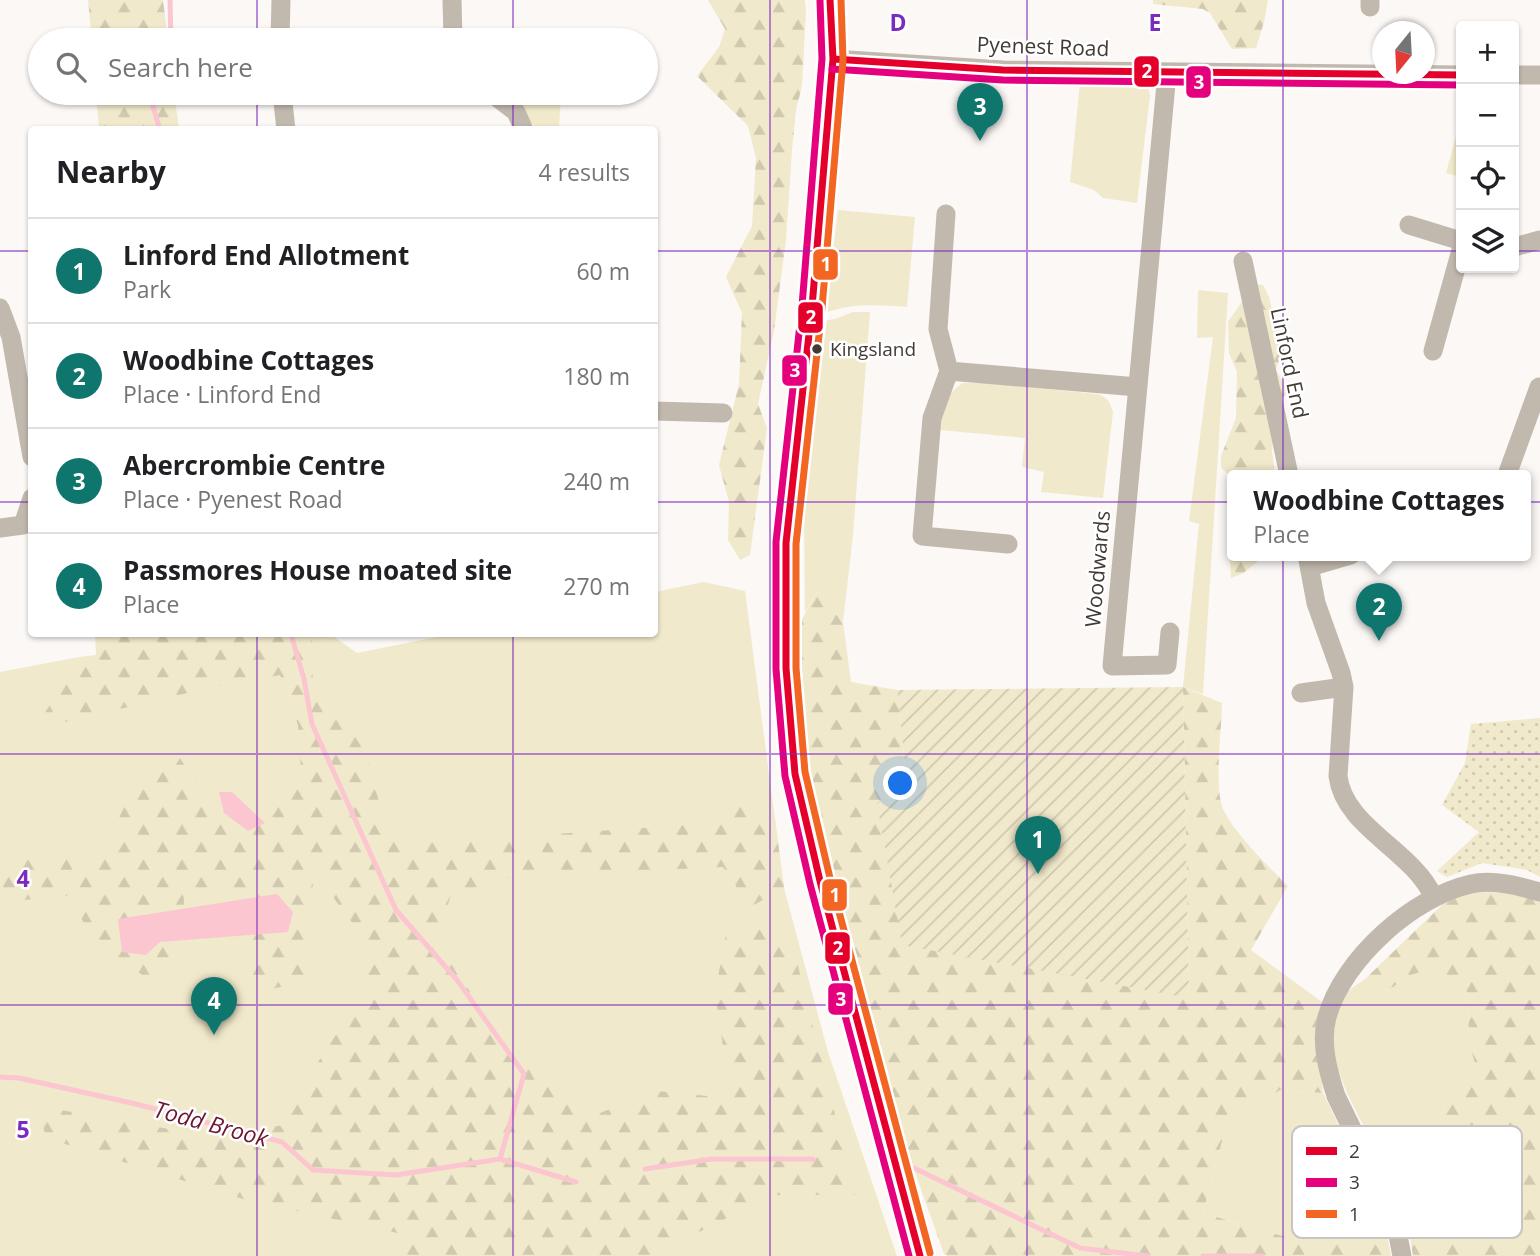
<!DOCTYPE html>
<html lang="en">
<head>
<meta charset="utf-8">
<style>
	:root { --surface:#fff; --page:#f6f6f6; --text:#202124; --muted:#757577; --line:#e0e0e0; --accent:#0f766e }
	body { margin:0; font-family:"Open Sans",sans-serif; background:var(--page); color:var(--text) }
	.controls { position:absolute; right:21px; top:21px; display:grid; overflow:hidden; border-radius:7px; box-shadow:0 2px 5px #0004 }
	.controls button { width:63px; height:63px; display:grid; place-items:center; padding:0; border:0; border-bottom:2px solid var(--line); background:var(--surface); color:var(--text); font:35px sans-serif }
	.compass { position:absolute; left:1372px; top:21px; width:63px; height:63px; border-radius:50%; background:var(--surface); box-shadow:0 2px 5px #0004; rotate:198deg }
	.you { position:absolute; left:901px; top:784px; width:24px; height:24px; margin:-18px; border:5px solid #fff; border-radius:50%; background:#1a73e8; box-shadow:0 0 0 10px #1a73e833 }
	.badge { display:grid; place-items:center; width:46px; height:46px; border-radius:50%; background:var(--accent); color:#fff; font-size:23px; font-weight:700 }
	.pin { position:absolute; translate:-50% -58px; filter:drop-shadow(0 2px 4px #0008) }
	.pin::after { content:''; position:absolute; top:37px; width:24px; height:21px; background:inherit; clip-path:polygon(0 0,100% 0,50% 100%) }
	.popup { position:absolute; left:1227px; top:470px; width:304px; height:91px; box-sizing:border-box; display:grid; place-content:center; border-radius:7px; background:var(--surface); filter:drop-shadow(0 2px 5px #0005); font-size:23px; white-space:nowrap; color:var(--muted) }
	.popup b { font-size:26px; color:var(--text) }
	.popup::after { content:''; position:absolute; left:50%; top:100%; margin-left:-14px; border:14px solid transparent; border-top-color:var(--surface) }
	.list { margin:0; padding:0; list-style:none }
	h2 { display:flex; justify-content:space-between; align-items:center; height:91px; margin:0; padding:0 28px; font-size:30px }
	h2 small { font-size:23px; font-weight:400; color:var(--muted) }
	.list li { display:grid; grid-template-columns:46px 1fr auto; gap:21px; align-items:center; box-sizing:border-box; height:105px; padding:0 28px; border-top:2px solid var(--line) }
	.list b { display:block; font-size:26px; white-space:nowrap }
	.list p { margin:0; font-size:23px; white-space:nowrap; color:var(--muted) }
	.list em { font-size:23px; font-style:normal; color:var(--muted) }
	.icon { flex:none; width:38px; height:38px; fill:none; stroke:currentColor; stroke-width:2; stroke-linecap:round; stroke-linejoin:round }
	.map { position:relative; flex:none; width:1540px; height:1256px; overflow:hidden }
	.search { position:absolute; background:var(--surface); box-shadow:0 2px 5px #0004; left:28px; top:28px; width:630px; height:77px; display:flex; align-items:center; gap:18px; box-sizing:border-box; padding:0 24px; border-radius:38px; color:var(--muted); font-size:26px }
	.panel { position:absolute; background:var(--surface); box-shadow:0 2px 5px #0004; left:28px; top:126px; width:630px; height:511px; border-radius:7px }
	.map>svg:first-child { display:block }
	.grass { fill:#f1e9cb }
	.forest { fill:url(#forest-firs) }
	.park { fill:url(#park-dots) }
	.garden { fill:url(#garden-furrows) }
	.water { fill:#fcc6d0 }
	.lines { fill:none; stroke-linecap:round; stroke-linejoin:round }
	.stream { stroke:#fcc6d0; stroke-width:5 }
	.minor { stroke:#c2b9ae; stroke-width:19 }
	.bus-1-casing { stroke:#fff; stroke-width:12 }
	.bus-2-casing { stroke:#fff; stroke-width:12 }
	.bus-3-casing { stroke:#fff; stroke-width:12 }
	.bus-1 { stroke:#e4002b; stroke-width:7 }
	.bus-2 { stroke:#e5007d; stroke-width:7 }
	.bus-3 { stroke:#f26522; stroke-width:7 }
	.grid { fill:none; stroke:#7b2cbf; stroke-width:2; stroke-opacity:0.55 }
	.bus-dot { fill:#433a35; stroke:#fff; stroke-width:2.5 }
	.labels { text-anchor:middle; stroke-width:5; stroke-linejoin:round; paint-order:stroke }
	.bus-label { font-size:19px; fill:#433a35; stroke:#fff; text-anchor:start }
	.street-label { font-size:21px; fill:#433a35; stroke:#fff }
	.water-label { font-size:23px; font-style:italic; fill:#6c1632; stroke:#fff }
	.key { fill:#fff; stroke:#c7c4c2; stroke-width:2 }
	.key-label { font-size:19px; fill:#433a35 }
	.grid-label { font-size:23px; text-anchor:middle; font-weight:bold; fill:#7b2cbf; stroke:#fff; stroke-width:5; stroke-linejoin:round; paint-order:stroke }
	.line-badge { stroke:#fff; stroke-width:2.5 }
	.badge-label { font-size:19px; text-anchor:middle; font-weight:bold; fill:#fff }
</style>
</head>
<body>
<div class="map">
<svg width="1540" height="1256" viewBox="0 0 1540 1256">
	<defs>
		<pattern id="forest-firs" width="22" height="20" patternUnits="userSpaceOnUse" patternTransform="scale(1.75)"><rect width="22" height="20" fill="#f1e9cb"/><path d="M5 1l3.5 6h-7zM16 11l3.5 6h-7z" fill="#d0c9af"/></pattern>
		<pattern id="park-dots" width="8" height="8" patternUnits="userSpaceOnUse" patternTransform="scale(1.75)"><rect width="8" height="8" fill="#f1e9cb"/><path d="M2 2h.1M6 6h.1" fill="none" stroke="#d0c9af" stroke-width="1.8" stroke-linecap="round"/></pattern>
		<pattern id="garden-furrows" width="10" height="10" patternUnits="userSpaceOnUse" patternTransform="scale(1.75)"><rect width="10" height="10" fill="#f1e9cb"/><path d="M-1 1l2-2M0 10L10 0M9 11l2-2" fill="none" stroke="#d0c9af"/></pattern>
	</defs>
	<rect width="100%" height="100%" fill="#fbf8f6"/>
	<path class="grass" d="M1080,83H1142L1148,87L1150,96L1137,203L1103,198L1094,190L1070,182Z
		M516,93H561L559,129H538L527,119Z
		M1461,118V177L1446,173Z
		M838,210L915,217L907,307C878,305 853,303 825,313Z
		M1198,290L1228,293L1203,694L1183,687L1199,524L1189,521L1213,337L1197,338Z
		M853,312H870L853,535L843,622L817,591L805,613L804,512L822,329L810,323L835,319Z
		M963,383H987L1097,394C1108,398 1110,402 1113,412L1103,498L1041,492L1044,472L1022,467L1025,438L940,430C941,407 943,397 963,383Z
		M704,582L745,591L784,888L828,1052L897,1256H0V672L79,657L57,695L266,634H330L357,653L451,634H654L655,592Z
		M1429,969L1465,983L1469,1006L1468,1038L1475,1064L1451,1095L1418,1156L1405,1168L1387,1173L1347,1093L1334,1059L1333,1026L1343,994L1365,979L1387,991L1411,975Z
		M1280,1090L1323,1093L1365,1179L1349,1184L1310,1231L1286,1237L1203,1213L1225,1130Z"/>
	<path class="forest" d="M88,0H163L168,40H92Z
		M708,0H805L806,10L802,86L796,110L792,150L786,240L774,331L758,404L767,428L750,555L740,560L728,540L729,502L719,465L739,384L742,313L726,277L752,226L756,158L748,126L697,76L719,47L725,29Z
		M1153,0H1268L1264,22L1256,48L1232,49L1210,13L1203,9L1153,4Z
		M96,93H174L179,129H99Z
		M1254,284L1263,285L1269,297L1275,325L1285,342L1276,370L1287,389V394L1275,403L1272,451L1275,475H1232V477L1221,468V456L1236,418L1237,372L1229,353L1228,322Z
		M1232,532V555H1266L1242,574L1231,578L1228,534Z
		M817,591L843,622L851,682L897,690L905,764L901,789L877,803L1189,997L1183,687L1222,703C1222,728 1213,791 1224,811C1237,836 1267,865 1288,886L1251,950L1322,1002L1318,1029L1323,1093L1280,1090L1225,1130L1203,1213L1286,1237L1310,1230L1322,1198L1349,1184L1365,1179L1385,1225L1391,1256H947L944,1254L896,1119L846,948L805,785L794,635Z
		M95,634H312L313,697L364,745L381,810L408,844L714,823L735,789L775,819L784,888L750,907L723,867L516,876L451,894L439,936L485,1019L558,1085L600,1113L657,1091L717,1097L730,1094L715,993L728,923L790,934L855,1195H773L651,1256H405L411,1236L243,1199L46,1138L38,1106L209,1136L285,1125C308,1077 333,1031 370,992L360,933L314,872L304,982L257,992L231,895L184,893L183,958L150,980L97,945L68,896L0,902V862L102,855L137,779L173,748L229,831L274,814L301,770L298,725L280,675L217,686L35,729L79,657L96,655Z
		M1491,882L1540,901V1256H1413L1409,1230L1387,1173L1405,1168L1418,1156L1451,1095L1475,1064L1468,1038L1469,1006L1465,983L1429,969L1411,975L1387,991L1365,979L1443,904Z"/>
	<path class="park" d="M1540,718V877L1527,870L1482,863L1447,877L1437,871L1479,832L1442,805L1465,763L1471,724Z"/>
	<path class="garden" d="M1183,687L1189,998L902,945L877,803L901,788L905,764L897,690Z"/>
	<path class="water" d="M219,792H232L265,823L248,831L224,813Z
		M277,894L293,912L288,932L160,942L146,955L122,952L118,919Z"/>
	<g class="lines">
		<path class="stream" d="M170,0L171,40
			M149,93L160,130
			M291,634L304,679L312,724L396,910L457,980L524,1074L500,1159
			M0,1077L19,1078L136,1104L282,1142L313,1170L396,1175L500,1159L576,1182
			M914,1168L1080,1248L1148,1256
			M645,1169L712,1159H813
			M1203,1256H1262"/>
		<path class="minor" d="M452,0L453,40
			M830,0L833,59L812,307L786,543V668L795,774L820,881L920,1256
			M1370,0V7
			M280,40L281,0
			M833,59L1003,70L1461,75
			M1167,73L1112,666L1167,665L1170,632
			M1514,75H1540
			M282,93L286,130
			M491,93L516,112L524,130
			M946,214L938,329L949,371L1138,387
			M1409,225L1461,241
			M1514,247L1540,240
			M1243,261L1289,475
			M0,308L11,337L32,457
			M1433,351L1461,250
			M949,371L932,418L922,536L1008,544
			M654,411L723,413
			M1507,475L1539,387
			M0,528L23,525L32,498
			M1307,555L1316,603L1341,673L1344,687L1338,776C1344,827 1412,850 1433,896
			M1310,567L1351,555
			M1301,693L1344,687
			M1402,1256L1394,1215L1336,1096C1328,1071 1320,1043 1327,1017C1343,959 1413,897 1471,884C1493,879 1519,886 1540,892"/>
		<g class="bus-1-casing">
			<path id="bus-1" d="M830,0L833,59L812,307L786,543V668L795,774L820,881L920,1256
				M833,59L1003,70L1461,75"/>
		</g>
		<g class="bus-2-casing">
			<path id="bus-2" d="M820,1L822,59L802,306L776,542V669L785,776L810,884L909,1256
				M832,69L1003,80L1461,85"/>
		</g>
		<g class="bus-3-casing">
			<path id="bus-3" d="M841,0L843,60L822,308L796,544V668L805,772L830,878L930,1253"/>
		</g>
		<use href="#bus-1" class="bus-1"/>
		<use href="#bus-2" class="bus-2"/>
		<use href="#bus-3" class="bus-3"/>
	</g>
	<path class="grid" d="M257,0V40M513,0V40M770,0V1256M1027,0V1256M1283,0V1256M257,93V130M513,93V130M0,251H32M654,251H1461M1514,251H1540M0,502H32M654,502H1540M257,634V1256M513,634V1256M0,754H1540M0,1005H1540"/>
	<circle class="bus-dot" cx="817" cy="349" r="6"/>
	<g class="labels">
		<g class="bus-label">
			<text x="830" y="356">Kingsland</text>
		</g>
		<g class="street-label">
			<text transform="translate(1043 47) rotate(2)" y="7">Pyenest Road</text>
			<text transform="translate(1289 363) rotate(78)" y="7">Linford End</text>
			<text transform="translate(1098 569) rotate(-85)" y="7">Woodwards</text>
		</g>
		<g class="water-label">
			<text transform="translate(211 1124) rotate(15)" y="8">Todd Brook</text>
		</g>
	</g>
	<rect x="1292" y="1126" width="230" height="112" rx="10" class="key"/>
	<rect x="1306" y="1147" width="31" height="8" fill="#e4002b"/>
	<rect x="1306" y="1178" width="31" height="9" fill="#e5007d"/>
	<rect x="1306" y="1210" width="31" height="8" fill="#f26522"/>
	<g class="key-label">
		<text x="1349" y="1158">2</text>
		<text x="1349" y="1189">3</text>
		<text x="1349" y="1221">1</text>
	</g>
	<g class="grid-label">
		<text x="898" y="31">D</text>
		<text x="1155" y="31">E</text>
		<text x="23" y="887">4</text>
		<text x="23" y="1138">5</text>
	</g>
	<g class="line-badge">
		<rect x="1133" y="55" width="27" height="33" rx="7" fill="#e4002b"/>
		<rect x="1185" y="65" width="27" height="34" rx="7" fill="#e5007d"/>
		<rect x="812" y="248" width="27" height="33" rx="7" fill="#f26522"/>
		<rect x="797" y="301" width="27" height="33" rx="7" fill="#e4002b"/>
		<rect x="781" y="354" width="27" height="33" rx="7" fill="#e5007d"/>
		<rect x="821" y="878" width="27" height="34" rx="7" fill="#f26522"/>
		<rect x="824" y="931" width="27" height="34" rx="7" fill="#e4002b"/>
		<rect x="827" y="982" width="27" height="34" rx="7" fill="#e5007d"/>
	</g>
	<g class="badge-label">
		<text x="1147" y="78">2</text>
		<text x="1199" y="89">3</text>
		<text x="826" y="271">1</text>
		<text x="811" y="324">2</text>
		<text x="795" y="377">3</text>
		<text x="835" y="902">1</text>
		<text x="838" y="955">2</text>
		<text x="841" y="1006">3</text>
	</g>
</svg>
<div class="controls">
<button>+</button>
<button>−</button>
<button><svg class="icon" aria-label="locate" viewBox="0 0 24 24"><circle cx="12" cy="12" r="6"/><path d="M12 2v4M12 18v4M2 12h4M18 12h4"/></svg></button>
<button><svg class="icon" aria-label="layers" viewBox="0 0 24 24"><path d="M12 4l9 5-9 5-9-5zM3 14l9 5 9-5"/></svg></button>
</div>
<svg class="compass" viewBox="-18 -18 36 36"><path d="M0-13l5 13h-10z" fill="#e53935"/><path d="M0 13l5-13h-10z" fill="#757577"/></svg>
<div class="you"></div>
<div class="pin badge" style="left:1038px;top:874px">1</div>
<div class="pin badge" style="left:1379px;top:641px">2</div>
<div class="popup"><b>Woodbine Cottages</b>Place</div>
<div class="pin badge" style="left:980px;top:141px">3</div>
<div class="pin badge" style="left:214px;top:1035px">4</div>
<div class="search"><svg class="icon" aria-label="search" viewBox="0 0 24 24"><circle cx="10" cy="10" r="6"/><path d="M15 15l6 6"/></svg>Search here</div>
<section class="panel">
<h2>Nearby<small>4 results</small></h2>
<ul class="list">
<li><span class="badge">1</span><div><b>Linford End Allotment</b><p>Park</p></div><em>60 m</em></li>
<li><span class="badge">2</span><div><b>Woodbine Cottages</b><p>Place · Linford End</p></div><em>180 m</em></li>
<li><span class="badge">3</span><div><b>Abercrombie Centre</b><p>Place · Pyenest Road</p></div><em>240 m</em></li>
<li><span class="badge">4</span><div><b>Passmores House moated site</b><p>Place</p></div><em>270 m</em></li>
</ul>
</section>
</div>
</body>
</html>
